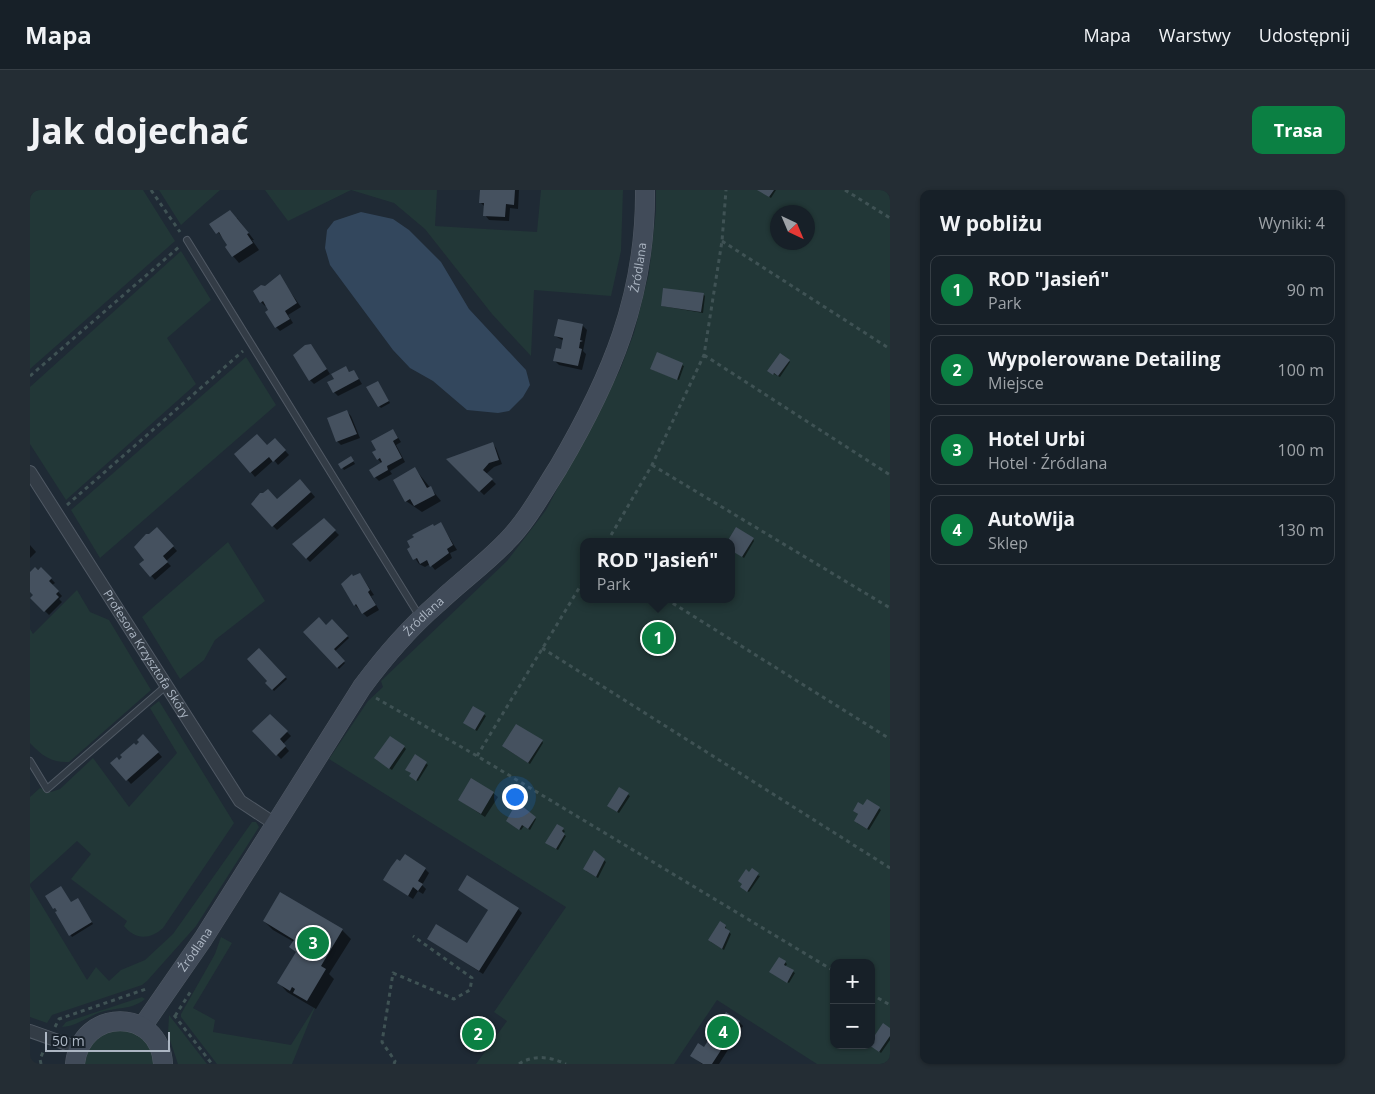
<!DOCTYPE html>
<html lang="pl">
<head>
<meta charset="utf-8">
<style>
	:root { --surface:#172028; --page:#242d34; --text:#f1f3f6; --muted:#9ea3a8; --line:#363e45; --accent:#0b8043 }
	body { margin:0; font-family:"Open Sans",sans-serif; background:var(--page); color:var(--text) }
	.controls { position:absolute; right:15px; bottom:15px; display:grid; overflow:hidden; border-radius:10px; box-shadow:0 1px 4px #0004 }
	.controls button { width:45px; height:45px; display:grid; place-items:center; padding:0; border:0; border-bottom:1px solid var(--line); background:var(--surface); color:var(--text); font:25px sans-serif }
	.compass { position:absolute; left:740px; top:15px; width:45px; height:45px; border-radius:50%; background:var(--surface); box-shadow:0 1px 4px #0004; rotate:136deg }
	.scale { position:absolute; left:15px; bottom:12px; width:125px; box-sizing:border-box; padding-left:5px; border:2px solid #acb6c3; border-top:0; font-size:14px; line-height:18px; white-space:nowrap; color:#acb6c3; -webkit-text-stroke:4px #18212a; paint-order:stroke }
	.you { position:absolute; left:484px; top:606px; width:18px; height:18px; margin:-12px; border:4px solid #fff; border-radius:50%; background:#1a73e8; box-shadow:0 0 0 8px #1a73e833 }
	.badge { display:grid; place-items:center; width:32px; height:32px; border-radius:50%; background:var(--accent); color:#fff; font-size:16px; font-weight:700 }
	.pin { position:absolute; translate:-50% -50%; border:2px solid #fff; box-shadow:0 1px 5px #0006 }
	.popup { position:absolute; left:550px; top:348px; width:155px; height:65px; box-sizing:border-box; display:grid; place-content:center; border-radius:10px; background:var(--surface); filter:drop-shadow(0 1px 4px #0005); font-size:16px; white-space:nowrap; color:var(--muted) }
	.popup b { font-size:19px; color:var(--text) }
	.popup::after { content:''; position:absolute; left:50%; top:100%; margin-left:-10px; border:10px solid transparent; border-top-color:var(--surface) }
	.list { margin:0; padding:0; list-style:none }
	h2 { display:flex; justify-content:space-between; align-items:center; height:65px; margin:0; padding:0 20px; font-size:21px }
	h2 small { font-size:16px; font-weight:400; color:var(--muted) }
	.list li { display:grid; grid-template-columns:32px 1fr auto; gap:15px; align-items:center; box-sizing:border-box; height:70px; margin:0 10px 10px; padding:0 10px; border:1px solid var(--line); border-radius:10px }
	.list b { display:block; font-size:19px; white-space:nowrap }
	.list p { margin:0; font-size:16px; white-space:nowrap; color:var(--muted) }
	.list em { font-size:16px; font-style:normal; color:var(--muted) }
	.map { position:relative; flex:none; width:860px; height:874px; overflow:hidden; border-radius:10px }
	header { display:flex; align-items:center; gap:30px; box-sizing:border-box; height:70px; padding:0 25px; background:var(--surface); border-bottom:1px solid var(--line) }
	header strong { font-size:24px }
	nav { display:flex; gap:28px; margin-inline-start:auto; font-size:18px }
	.intro { display:flex; align-items:center; justify-content:space-between; box-sizing:border-box; height:120px; padding:0 30px }
	h1 { margin:0; font-size:35px }
	.button { padding:12px 22px; border-radius:10px; background:var(--accent); color:#fff; font-size:18px; font-weight:700 }
	main { display:flex; gap:30px; padding:0 30px }
	aside { flex:1; background:var(--surface); border-radius:10px; box-shadow:0 1px 4px #0004 }
	.map>svg:first-child { display:block }
	.green { fill:#223737; fill-rule:evenodd }
	.water { fill:#33475d }
	.shadow { fill:#0007 }
	.building { fill:#45515f }
	.lines { fill:none; stroke-linecap:round; stroke-linejoin:round }
	.lane-casing { stroke:#505964; stroke-width:8 }
	.street-casing { stroke:#505964; stroke-width:14 }
	.secondary-casing { stroke:#505964; stroke-width:20 }
	.path { stroke:#3f5254; stroke-width:3; stroke-dasharray:4 4; stroke-linecap:butt }
	.lane { stroke:#333c46; stroke-width:6 }
	.street { stroke:#333c46; stroke-width:12 }
	.secondary { stroke:#414b59; stroke-width:19 }
	.labels { text-anchor:middle; stroke-width:4.5; stroke-linejoin:round; paint-order:stroke }
	.street-label { font-size:12px; fill:#acb6c3; stroke:#18212a }
</style>
</head>
<body>
<header>
<strong>Mapa</strong>
<nav><a>Mapa</a><a>Warstwy</a><a>Udostępnij</a></nav>
</header>
<div class="intro"><h1>Jak dojechać</h1><a class="button">Trasa</a></div>
<main>
<div class="map">
<svg width="860" height="874" viewBox="0 0 860 874">
	<rect width="100%" height="100%" fill="#1f2a35"/>
	<path class="green" d="M0,0H113L145,51L0,179Z
		M129,0H190L151,35Z
		M235,0H407L405,36L507,42L511,0H593L591,61L581,106L504,100L501,166L462,124L395,39L364,13L321,0L258,31Z
		M626,0H860V874H787L687,810L644,874H446L477,831L464,822L536,717L299,569L338,511L353,497L351,491L477,371L516,320L590,180L604,143L619,83L626,21ZM748,22H778V52H748ZM554,352H702V409H554ZM804,773H841V855H804Z
		M151,61L181,110L137,148L166,194L36,310L0,254V197Z
		M216,167L246,215L70,368L41,320Z
		M198,352L235,411L185,450L174,470L150,489L112,427Z
		M47,400L60,422L79,430L121,500L39,572C22,573 12,566 0,553V439L3,444Z
		M129,511L204,633L133,738C120,750 105,750 94,736L97,731L41,689L61,664L47,651L0,694V607L10,598L21,602L30,599L63,568L99,617L147,563L120,518Z
		M222,632H226L229,637L166,736L117,791L112,795L22,825L17,833L0,827V696L57,790L66,777L79,791L91,780L115,770L143,744Z
		M191,747L202,753L163,818L185,830L183,842L261,855L286,815L262,874H187L151,827V824L185,764Z
		M112,807L115,809C102,820 87,817 71,822C57,827 47,836 32,837L36,832Z
		M139,825L177,874H148L138,844Z
		M93,838L118,851L126,874H52L66,846Z"/>
	<path class="water" d="M331,22L363,29L379,40L411,72L439,119L496,180L500,195L493,207L479,221L468,223L437,220L403,191L380,178L363,160L300,75L295,58L297,40L304,31Z"/>
	<path class="shadow" d="M451,0H489L488,19L480,18L479,31L459,30L455,25L454,16L450,12Z
		M729,0H746L741,8Z
		M207,28L224,50H222L229,60L209,73L203,66L199,55L181,34Z
		M249,86L271,117L258,125L263,133L250,141L246,137L237,115L235,116L231,112Z
		M673,104L675,106L673,123L632,116Z
		M529,130L553,136L557,140L553,161L556,164L552,180L529,175L525,171L532,161L534,151L525,146Z
		M281,155L300,184L284,194L280,190Z
		M627,164L654,176L649,190L623,180Z
		M759,171L760,172L750,187L740,182Z
		M315,177L320,183L324,181L332,194L308,206L304,202L305,190Z
		M349,194L360,213L351,218L349,216Z
		M317,222L321,226L330,248L311,255L307,251Z
		M363,240L371,252L366,255L375,272L360,281L362,284L349,291L345,287L352,274L348,269Z
		M462,253L466,258L472,274L464,277L456,284L466,294L454,305L418,270Z
		M249,254L259,265L248,275L244,270L225,287L206,264Z
		M322,269L325,274L314,280L310,274Z
		M385,279L411,311L392,322L376,311Z
		M274,294L285,307L247,340L243,336L247,310Z
		M294,330L309,345L280,372L276,368Z
		M411,334L427,360L420,363L422,368L405,380L400,374L395,377L389,374L379,359Z
		M131,343L147,361L136,371L141,376L125,390L111,374Z
		M723,349L724,351L714,368L702,360V352Z
		M0,355L6,362L0,368Z
		M11,378L25,393L22,395L32,406L29,409L32,412L19,425L2,408L5,405L0,400V384Z
		M330,384L344,405L341,406L349,420L337,427L325,415L312,394Z
		M302,431L319,448L304,462L315,473L309,479L275,442L296,436Z
		M229,460L257,489L244,501L237,493L239,491Z
		M444,518L456,526L447,541L436,534Z
		M240,525L261,546L253,554L259,561L251,569L224,541Z
		M117,550L132,567L101,594L82,573L89,572Z
		M512,551L513,553L500,574L475,558Z
		M374,557L376,559L362,580L347,570Z
		M385,566L398,575L388,591L382,588Z
		M589,599L600,606L589,623L581,618Z
		M463,603L468,607L455,627L429,610Z
		M837,610L851,620L839,640L827,633L829,625L824,621L834,617Z
		M488,614L506,629L500,640L494,636L491,640L479,633Z
		M527,636L535,641L533,644L536,646L528,660L519,655Z
		M564,662L576,672L568,688L556,681Z
		M395,679L399,683L392,695L396,699L393,704L388,701L383,709L354,690Z
		M720,683L730,686L719,702L713,699Z
		M429,700L488,719L492,723L453,784L399,749L437,755L459,720Z
		M49,712L63,734L42,747L26,723L28,721L27,719L24,718Z
		M234,731L312,740L321,749L299,784L304,789L286,819L257,802L249,793L267,763L261,757L264,752L243,740Z
		M696,736V740L701,744L694,760L681,752Z
		M749,768L757,774L755,777L765,783L759,793L743,784Z
		M709,832L713,836L689,874H672L662,866L675,859Z
		M448,834L460,843L450,858L439,850Z
		M860,839V850L851,863L841,855Z"/>
	<path class="building" d="M450,0H485L484,15L476,14L475,27L453,26L454,13H449Z
		M727,0H744L739,7Z
		M200,20L219,43L217,44L223,53L202,67L195,57L197,55L193,49L189,42L186,44L179,34Z
		M250,84L267,113L255,121L260,129L245,138L235,122L238,120L233,111L230,113L223,101L231,95L235,96Z
		M633,98L674,103L671,122L631,116Z
		M528,129L553,134L550,150L553,151L550,152L549,158L552,159L548,176L523,171L526,158L531,159L533,148L524,146Z
		M281,154L297,179L279,191L263,165L275,155Z
		M627,162L653,173L647,190L620,179Z
		M750,163L760,170L748,186L744,183L743,185L737,181Z
		M316,176L319,182L324,180L329,189L303,203L297,192L304,189L301,184Z
		M348,191L359,211L348,217L336,197Z
		M317,220L327,244L306,252L297,228Z
		M363,239L368,248L363,251L372,268L357,276L358,280L344,288L339,280L352,272L350,268L347,270L342,262L346,260L341,251Z
		M227,244L237,255L245,248L256,260L243,272L239,267L220,283L204,264Z
		M463,252L469,270L459,273L453,280L463,289L449,302L416,269Z
		M321,266L324,271L311,279L308,274Z
		M385,277L397,298L401,296L405,305L384,316L380,309L375,312L363,290Z
		M270,289L281,302L242,337L221,314L230,303H233L238,299L247,309Z
		M294,328L306,340L276,369L262,354Z
		M411,332L423,355L417,359L419,363L400,377L397,370L390,374L387,368L383,370L377,359L380,357L377,351L384,347L382,345L403,334L404,336Z
		M127,337L144,356L133,366L138,372L120,387L109,374L114,370L104,357L116,344H119Z
		M706,337L724,348L712,367L702,361V352H697Z
		M5,377L8,380L11,377L22,388L19,391L29,401L26,404L29,407L14,422L0,408L3,405L0,402V382Z
		M330,383L340,400L338,402L346,415L332,424L326,414L324,416L311,394L322,384L323,386Z
		M289,427L296,435L302,429L318,446L304,459L315,471L307,478L273,442Z
		M229,458L256,487L242,500L235,493L237,491L217,469Z
		M443,516L455,523L445,540L433,533Z
		M240,524L258,541L250,549L256,556L246,566L222,541Z
		M486,534L513,550L498,573L472,556Z
		M113,544L129,562L96,591L80,573L87,567L89,570L92,567L90,565L104,553L106,555L109,552L107,550Z
		M360,546L375,556L359,579L344,568Z
		M385,564L397,572L386,591L379,586L381,583L375,580Z
		M441,588L464,602L451,624L428,610Z
		M589,597L599,603L587,622L577,616Z
		M837,609L850,617L837,639L824,631L828,624L823,621L828,612L833,615Z
		M487,612L506,627L498,639L492,635L489,640L476,631Z
		M527,634L534,638L532,641L535,644L526,659L515,653Z
		M564,660L575,669L566,687L553,679Z
		M375,664L396,678L388,691L393,694L388,701L383,697L378,706L353,690L361,677L367,669L370,671Z
		M722,678L729,683L717,702L710,697L712,694L708,691L716,679L719,682Z
		M437,685L489,718L449,781L397,749L406,734L437,753L458,720L428,700Z
		M31,696L41,712L48,708L62,732L39,746L25,722L27,721L25,718L23,719L15,706Z
		M250,702L313,739L291,776L296,779L277,811L263,803L265,799L262,797L260,801L247,793L266,762L259,757L264,750L233,731Z
		M690,731L696,735L695,738L700,741L692,759L678,750Z
		M749,767L756,771L754,775L764,780L757,793L739,782Z
		M696,822L710,831L682,874H673L660,866L668,853L674,857Z
		M448,832L459,840L448,857L435,849Z
		M853,833L860,838V846L849,862L839,855H841V851Z"/>
	<g class="lines">
		<g class="lane-casing">
			<path id="lane" d="M157,50L390,427
				M0,571L17,599L136,496"/>
		</g>
		<g class="street-casing">
			<g id="street">
				<path id="s1" d="M0,282L210,611L245,634"/>
				<path d="M0,841L48,858"/>
			</g>
		</g>
		<g class="secondary-casing">
			<g id="secondary">
				<path id="s2" d="M112,837L173,749L332,497C355,466 379,438 408,413C430,392 455,374 476,352C497,331 512,303 528,278C581,188 616,106 615,0"/>
				<path d="M45,874C51,817 130,817 133,874"/>
			</g>
		</g>
		<path class="path" d="M121,0L150,42
			M815,0L860,28
			M692,51L860,159
			M674,165L860,285
			M0,186L149,57
			M622,275L860,418
			M37,315L213,161
			M577,352L622,275L674,165L692,51L696,0
			M636,409L860,549
			M512,458L860,678
			M346,508L447,566L804,781
			M447,566L554,390
			M841,804L860,815
			M144,825L182,874
			M145,826L161,801
			M25,837L29,829L116,799
			M11,874L10,869L14,860
			M364,874L365,871L352,852L363,783L424,809L440,800L442,788L383,746
			M489,874C504,864 521,867 536,874"/>
		<use href="#lane" class="lane"/>
		<use href="#street" class="street"/>
		<use href="#secondary" class="secondary"/>
	</g>
	<g class="labels">
		<g class="street-label">
			<text dy="4" stroke="none"><textPath href="#s2" startOffset="918">Źródlana</textPath></text>
			<text dy="4" stroke="none"><textPath href="#s2" startOffset="499">Źródlana</textPath></text>
			<text dy="4" stroke="none"><textPath href="#s1" startOffset="216">Profesora Krzysztofa Skóry</textPath></text>
			<text dy="4" stroke="none"><textPath href="#s2" startOffset="94">Źródlana</textPath></text>
		</g>
	</g>
</svg>
<div class="controls">
<button>+</button>
<button>−</button>
</div>
<svg class="compass" viewBox="-18 -18 36 36"><path d="M0-13l5 13h-10z" fill="#e53935"/><path d="M0 13l5-13h-10z" fill="#9ea3a8"/></svg>
<div class="scale">50 m</div>
<div class="you"></div>
<div class="pin badge" style="left:628px;top:448px">1</div>
<div class="popup"><b>ROD &quot;Jasień&quot;</b>Park</div>
<div class="pin badge" style="left:448px;top:844px">2</div>
<div class="pin badge" style="left:283px;top:753px">3</div>
<div class="pin badge" style="left:693px;top:842px">4</div>
</div>
<aside>
<h2>W pobliżu<small>Wyniki: 4</small></h2>
<ul class="list">
<li><span class="badge">1</span><div><b>ROD &quot;Jasień&quot;</b><p>Park</p></div><em>90 m</em></li>
<li><span class="badge">2</span><div><b>Wypolerowane Detailing</b><p>Miejsce</p></div><em>100 m</em></li>
<li><span class="badge">3</span><div><b>Hotel Urbi</b><p>Hotel · Źródlana</p></div><em>100 m</em></li>
<li><span class="badge">4</span><div><b>AutoWija</b><p>Sklep</p></div><em>130 m</em></li>
</ul>
</aside>
</main>
</body>
</html>
